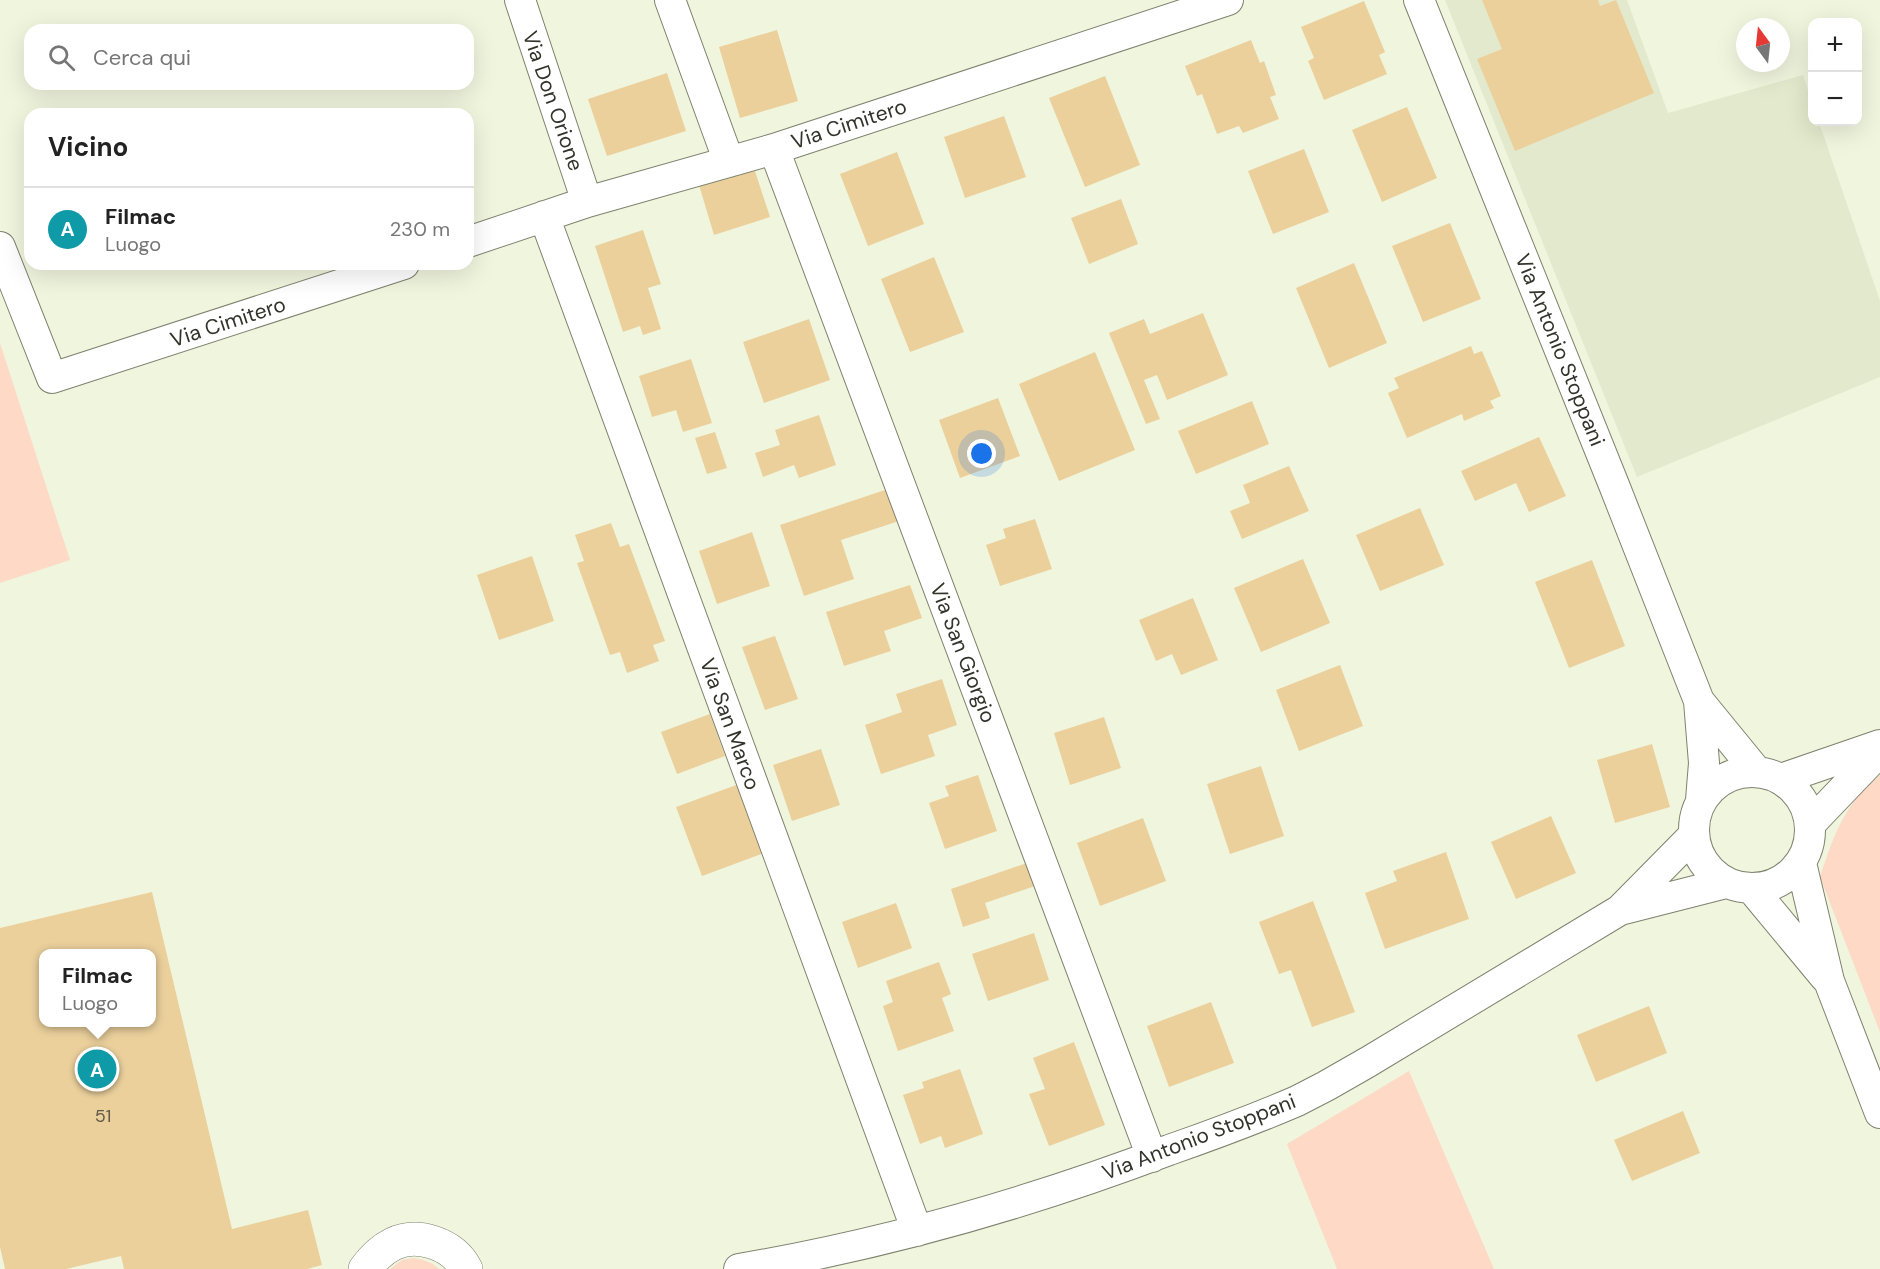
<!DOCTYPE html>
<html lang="it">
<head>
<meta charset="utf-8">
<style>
	:root { --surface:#fff; --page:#f6f6f6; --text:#222; --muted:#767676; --line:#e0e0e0; --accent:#db2777 }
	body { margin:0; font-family:"DM Sans",sans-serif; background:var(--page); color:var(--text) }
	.controls { position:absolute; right:18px; top:18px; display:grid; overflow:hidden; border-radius:12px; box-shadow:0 6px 24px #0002 }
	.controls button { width:54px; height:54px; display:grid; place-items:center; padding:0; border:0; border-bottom:2px solid var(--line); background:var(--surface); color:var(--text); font:30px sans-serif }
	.compass { position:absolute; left:1736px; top:18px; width:54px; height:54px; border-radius:50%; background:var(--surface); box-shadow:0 6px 24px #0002; rotate:345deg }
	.you { position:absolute; left:982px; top:454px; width:21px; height:21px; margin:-15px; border:4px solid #fff; border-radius:50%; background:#1a73e8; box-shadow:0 0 0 9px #1a73e833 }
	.badge { display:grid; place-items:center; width:39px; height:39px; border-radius:50%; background:var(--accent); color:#fff; font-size:20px; font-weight:700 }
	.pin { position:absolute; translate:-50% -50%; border:3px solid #fff; box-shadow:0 2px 6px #0006 }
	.popup { position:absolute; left:39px; top:949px; width:117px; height:78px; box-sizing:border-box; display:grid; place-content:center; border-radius:12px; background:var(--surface); filter:drop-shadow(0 2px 4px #0005); font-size:20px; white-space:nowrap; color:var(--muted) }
	.popup b { font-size:22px; color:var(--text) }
	.popup::after { content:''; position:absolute; left:50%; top:100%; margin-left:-12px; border:12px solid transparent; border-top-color:var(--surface) }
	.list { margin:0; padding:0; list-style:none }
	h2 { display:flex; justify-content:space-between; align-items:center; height:78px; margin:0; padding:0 24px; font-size:26px }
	h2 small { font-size:20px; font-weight:400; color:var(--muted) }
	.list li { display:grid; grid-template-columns:39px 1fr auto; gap:18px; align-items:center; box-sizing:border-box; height:84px; padding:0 24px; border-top:2px solid var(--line) }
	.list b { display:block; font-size:22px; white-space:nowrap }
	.list p { margin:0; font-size:20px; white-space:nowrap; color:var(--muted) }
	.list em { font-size:20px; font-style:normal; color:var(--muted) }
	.icon { flex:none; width:33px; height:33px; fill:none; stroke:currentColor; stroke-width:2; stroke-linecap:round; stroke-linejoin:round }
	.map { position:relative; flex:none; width:1880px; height:1269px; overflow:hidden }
	.search { position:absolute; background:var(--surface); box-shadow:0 6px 24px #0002; left:24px; top:24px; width:450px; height:66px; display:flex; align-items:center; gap:15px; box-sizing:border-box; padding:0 21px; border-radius:18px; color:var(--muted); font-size:22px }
	.panel { position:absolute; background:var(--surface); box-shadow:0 6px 24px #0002; left:24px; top:108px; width:450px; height:162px; border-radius:18px }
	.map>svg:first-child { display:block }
	.built { fill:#e3e9cc }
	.green { fill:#fdd9c6 }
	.building { fill:#ebd09c; fill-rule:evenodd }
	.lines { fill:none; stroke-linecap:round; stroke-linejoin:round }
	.street-casing { stroke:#7e826e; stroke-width:32 }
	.secondary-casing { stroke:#7e826e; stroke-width:34 }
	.street { stroke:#fff; stroke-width:30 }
	.secondary { stroke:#fff; stroke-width:33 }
	.labels { text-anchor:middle; stroke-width:4.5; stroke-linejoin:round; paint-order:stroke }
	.number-label { font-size:18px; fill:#605b47 }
	.street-label { font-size:21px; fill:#32342b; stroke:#fff }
</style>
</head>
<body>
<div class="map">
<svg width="1880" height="1269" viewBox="0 0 1880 1269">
	<rect width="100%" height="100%" fill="#f0f5de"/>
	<path class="built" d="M1445,0H1627L1668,113L1803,75L1812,103V122H1819L1880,301V377L1637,477Z"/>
	<path class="green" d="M0,343L70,560L0,583Z
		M1880,775V1032L1820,877C1834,834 1845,803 1880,775Z
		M1409,1071L1494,1269H1337L1287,1144Z
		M414,1258C424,1260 432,1262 439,1269H390L402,1260Z"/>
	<path class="building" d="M1482,0H1598L1600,6L1616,0L1654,93L1515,151L1477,59L1502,49Z
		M1364,1L1385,52L1379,55L1387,74L1324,100L1308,61L1314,58L1301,27Z
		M777,30L798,101L740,118L719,47Z
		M1251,40L1260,63L1264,61L1276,95L1270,97L1279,119L1243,133L1239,126L1217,134L1202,94L1197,96L1185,66Z
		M667,73L686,131L607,156L588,99Z
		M1105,76L1140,165L1085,187L1049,98Z
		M1407,107L1437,178L1382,202L1352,130Z
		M1004,116L1026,177L965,198L944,137Z
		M1304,149L1329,212L1273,234L1248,171Z
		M897,152L924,224L868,246L840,174Z
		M754,168L770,217L714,235L699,185Z
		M1121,199L1138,244L1089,264L1071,218Z
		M1450,223L1481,299L1423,322L1392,246Z
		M643,230L661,284L648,288L661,329L643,335L640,326L623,332L595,246Z
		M934,257L964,332L910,352L881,279Z
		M1354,263L1387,343L1329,368L1296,288Z
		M1203,313L1228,375L1167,400L1157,375L1144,380L1160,419L1146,424L1109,333L1144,319L1150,334Z
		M809,319L830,380L764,403L743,342Z
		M1471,346L1474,354L1482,351L1501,396L1490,401L1494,408L1464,421L1462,414L1407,438L1388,393L1399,388L1394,378Z
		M1095,352L1135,450L1059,481L1019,384Z
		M691,359L712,423L683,432L676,410L652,417L639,376Z
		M998,398L1020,456L960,478L939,420Z
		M1252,401L1269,444L1196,474L1178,431Z
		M819,415L836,465L799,478L794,465L763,477L755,453L780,445L775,430Z
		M715,432L727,468L707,474L695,438Z
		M1539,437L1566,496L1529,512L1516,483L1475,501L1461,471Z
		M1289,466L1309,511L1242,539L1230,511L1250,503L1243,485Z
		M888,489L899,521L841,540L854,579L804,596L780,525Z
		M1420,508L1444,565L1380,591L1356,535Z
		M1035,519L1052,569L1000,586L986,545L1006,538L1003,529Z
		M611,523L620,547L629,544L665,641L653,645L659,661L627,673L620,652L610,655L577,563L584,561L575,535Z
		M752,532L770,586L717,604L699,551Z
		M532,556L554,621L499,640L477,575Z
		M1303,559L1330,623L1261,652L1234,588Z
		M1592,560L1625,646L1569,668L1535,582Z
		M910,585L922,618L884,631L891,651L844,666L826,612Z
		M1193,598L1218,660L1181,675L1172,654L1156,661L1139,620Z
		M775,636L798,699L765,710L742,647Z
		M1340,665L1363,726L1299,751L1276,690Z
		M942,679L957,725L928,735L935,756L881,774L865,725L902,712L896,694Z
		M710,714L725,756L677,774L661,732Z
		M1104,717L1121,768L1070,785L1054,733Z
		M1652,744L1670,807L1615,823L1597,760Z
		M821,749L840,805L792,821L773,765Z
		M1261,766L1284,836L1230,854L1207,784Z
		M978,775L997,831L945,849L929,803L949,796L945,786Z
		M739,784L764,853L702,876L676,807Z
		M1551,816L1576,873L1516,899L1491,842Z
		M1143,818L1166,881L1100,906L1077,843Z
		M1446,852L1469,919L1385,949L1365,893L1397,881L1393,871Z
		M1027,863L1035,886L985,903L990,918L963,927L951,889Z
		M152,892L232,1229L308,1210L322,1265L307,1269H124L121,1256L66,1269H5L0,1247V928ZM43,954H151V1022H43Z
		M1313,901L1355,1012L1312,1027L1291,970L1279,974L1259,922Z
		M896,903L912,948L858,968L842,922Z
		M1034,933L1049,980L988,1001L972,954Z
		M939,962L951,994L942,998L954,1031L898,1051L883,1006L893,1002L886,981Z
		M1211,1002L1234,1063L1169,1087L1147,1026Z
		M1649,1006L1667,1053L1596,1082L1577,1035Z
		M1074,1042L1105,1125L1049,1146L1029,1094L1045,1089L1033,1058Z
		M960,1069L983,1134L945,1148L941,1136L920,1144L903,1095L924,1088L922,1082Z
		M1683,1111L1700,1153L1632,1181L1614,1140Z"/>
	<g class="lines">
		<g class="street-casing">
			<path id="street" d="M520,0L587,202
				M670,0L729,162
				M1419,0L1614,485L1699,701L1704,763L1701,800
				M774,149L1152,1157
				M544,216L917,1231
				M468,242L587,202L774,149L1228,0
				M0,247L52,378L404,264
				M1699,701L1757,772
				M1694 830a58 58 0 1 1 116 0a58 58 0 1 1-116 0Z
				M1781,779L1880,745
				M1811,823L1880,751
				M1801,863L1829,981L1880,1113
				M1752,889L1825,977
				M1620,910L1726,883
				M739,1269C886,1244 1029,1203 1169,1150C1212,1135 1255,1119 1297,1101L1326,1086L1368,1062L1620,910L1693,836"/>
		</g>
		<g class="secondary-casing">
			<path id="secondary" d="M365,1269C373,1258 381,1250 393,1244C418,1232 453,1244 466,1269"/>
		</g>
		<use href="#street" class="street"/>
		<use href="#secondary" class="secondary"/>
	</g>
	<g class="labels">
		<g class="number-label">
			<text x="103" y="1122">51</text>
		</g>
		<g class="street-label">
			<text transform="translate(553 101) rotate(71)" y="7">Via Don Orione</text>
			<text transform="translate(849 124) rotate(-18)" y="7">Via Cimitero</text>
			<text transform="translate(228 322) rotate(-18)" y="7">Via Cimitero</text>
			<text transform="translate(1560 350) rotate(68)" y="7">Via Antonio Stoppani</text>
			<text transform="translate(963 653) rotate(69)" y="7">Via San Giorgio</text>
			<text transform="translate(730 724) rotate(70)" y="7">Via San Marco</text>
			<text transform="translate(1199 1137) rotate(-21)" y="7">Via Antonio Stoppani</text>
		</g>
	</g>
</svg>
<div class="controls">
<button>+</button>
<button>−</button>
</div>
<svg class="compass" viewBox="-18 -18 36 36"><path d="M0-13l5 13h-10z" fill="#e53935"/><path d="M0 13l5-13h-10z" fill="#767676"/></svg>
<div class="you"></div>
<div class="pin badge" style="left:97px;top:1069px;background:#0f9aa8">A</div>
<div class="popup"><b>Filmac</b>Luogo</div>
<div class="search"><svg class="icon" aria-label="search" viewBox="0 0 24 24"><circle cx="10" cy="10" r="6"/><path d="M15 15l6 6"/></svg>Cerca qui</div>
<section class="panel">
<h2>Vicino<small></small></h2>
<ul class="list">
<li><span class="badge" style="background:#0f9aa8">A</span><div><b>Filmac</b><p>Luogo</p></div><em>230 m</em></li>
</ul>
</section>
</div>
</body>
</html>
